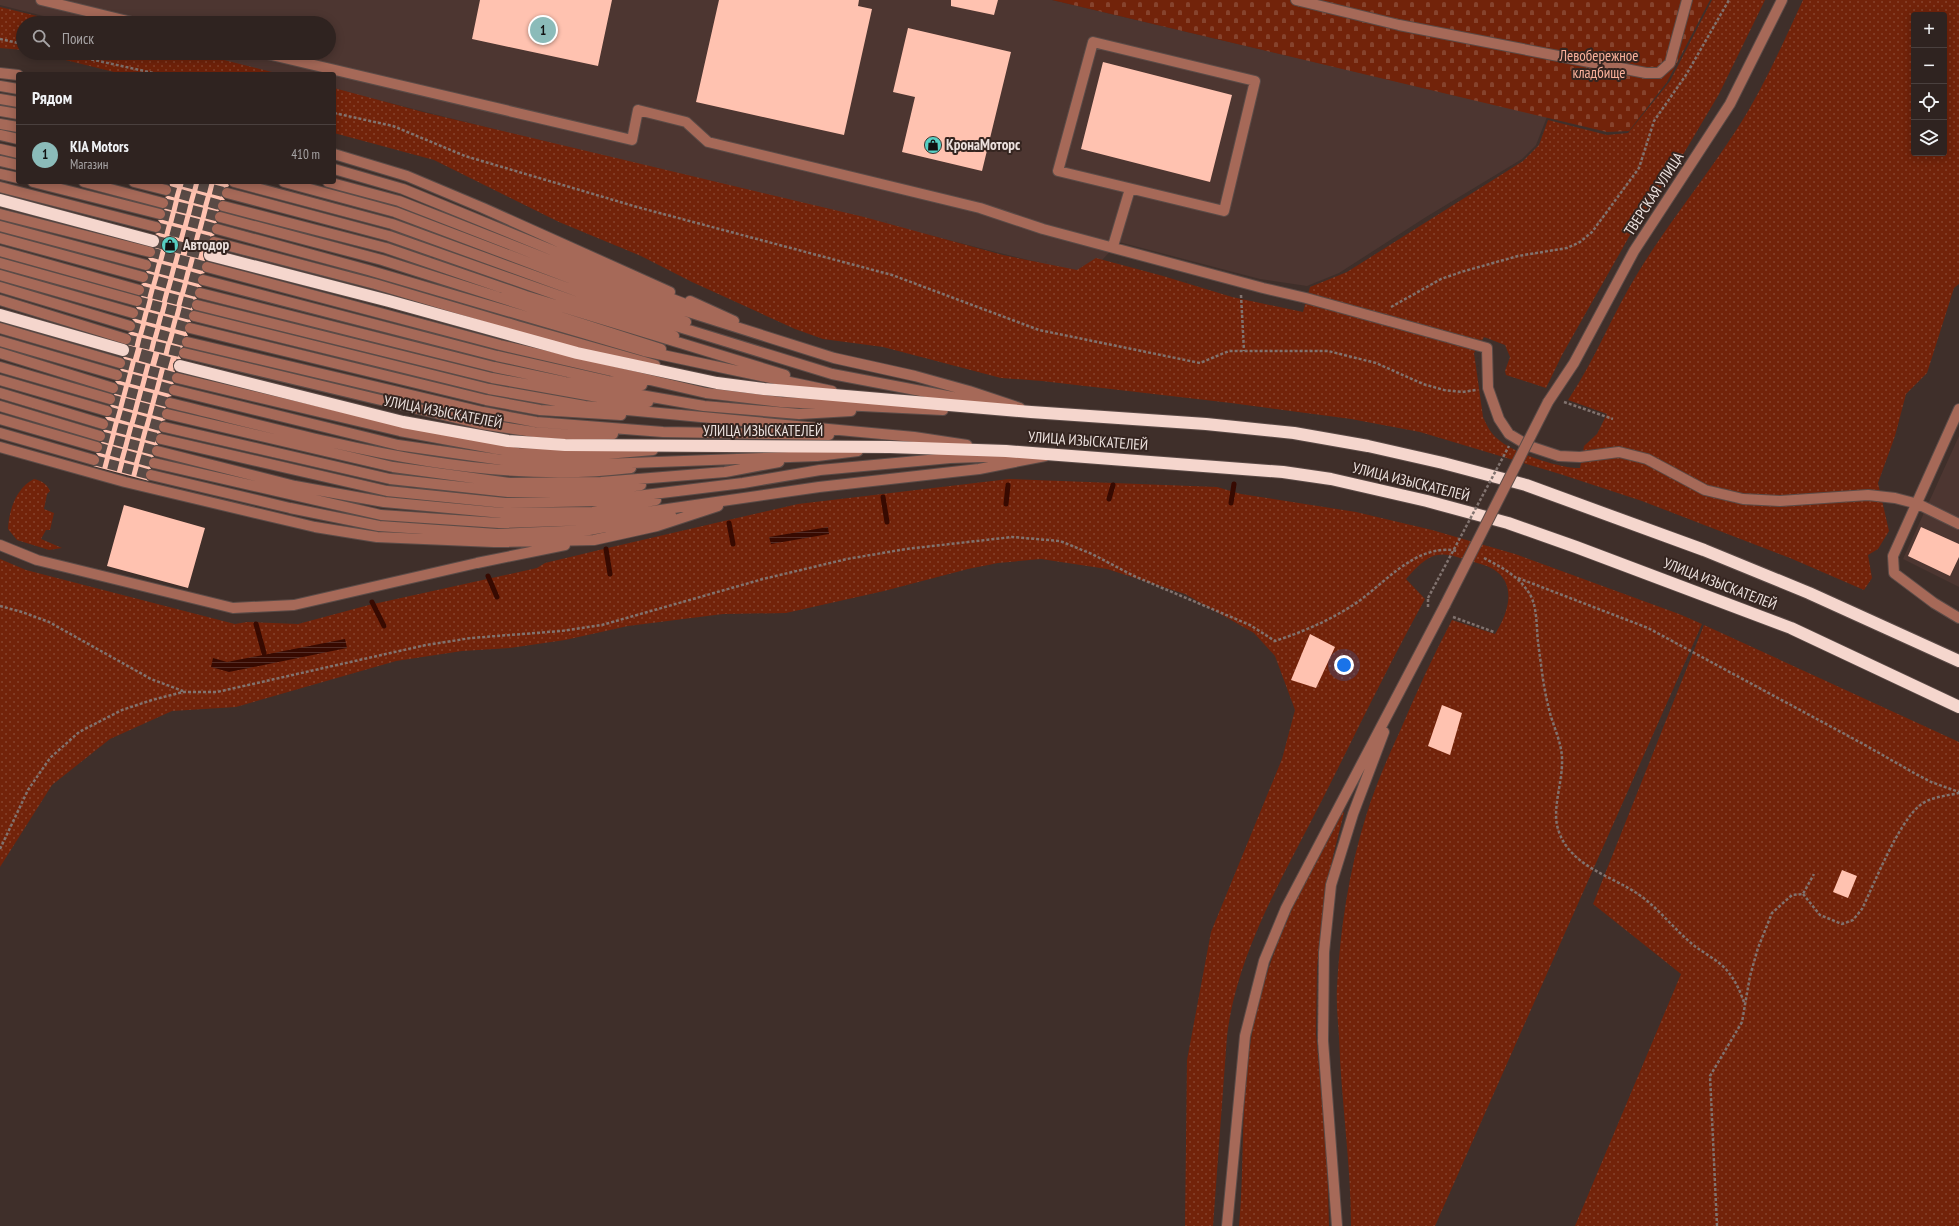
<!DOCTYPE html>
<html lang="ru">
<head>
<meta charset="utf-8">
<style>
	:root { --surface:#2f2320; --page:#3b2f2d; --text:#f1f3f6; --muted:#a7a4a5; --line:#4a403e; --accent:#8bbbb9 }
	body { margin:0; font-family:"PT Sans Narrow",sans-serif; background:var(--page); color:var(--text) }
	.controls { position:absolute; right:12px; top:12px; display:grid; overflow:hidden; border-radius:4px; box-shadow:0 2px 10px #0003 }
	.controls button { width:36px; height:36px; display:grid; place-items:center; padding:0; border:0; border-bottom:1px solid var(--line); background:var(--surface); color:var(--text); font:20px sans-serif }
	.you { position:absolute; left:1344px; top:665px; width:14px; height:14px; margin:-10px; border:3px solid #fff; border-radius:50%; background:#1a73e8; box-shadow:0 0 0 6px #1a73e833 }
	.badge { display:grid; place-items:center; width:26px; height:26px; border-radius:50%; background:var(--accent); color:#111; font-size:13px; font-weight:700 }
	.pin { position:absolute; translate:-50% -50%; border:2px solid #fff; box-shadow:0 1px 4px #0006 }
	.list { margin:0; padding:0; list-style:none }
	h2 { display:flex; justify-content:space-between; align-items:center; height:52px; margin:0; padding:0 16px; font-size:17px }
	h2 small { font-size:13px; font-weight:400; color:var(--muted) }
	.list li { display:grid; grid-template-columns:26px 1fr auto; gap:12px; align-items:center; box-sizing:border-box; height:60px; padding:0 16px; border-top:1px solid var(--line) }
	.list b { display:block; font-size:15px; white-space:nowrap }
	.list p { margin:0; font-size:13px; white-space:nowrap; color:var(--muted) }
	.list em { font-size:13px; font-style:normal; color:var(--muted) }
	.icon { flex:none; width:22px; height:22px; fill:none; stroke:currentColor; stroke-width:2; stroke-linecap:round; stroke-linejoin:round }
	.map { position:relative; flex:none; width:1959px; height:1226px; overflow:hidden }
	.search { position:absolute; background:var(--surface); box-shadow:0 2px 10px #0003; left:16px; top:16px; width:320px; height:44px; display:flex; align-items:center; gap:10px; box-sizing:border-box; padding:0 14px; border-radius:22px; color:var(--muted); font-size:15px }
	.panel { position:absolute; background:var(--surface); box-shadow:0 2px 10px #0003; left:16px; top:72px; width:320px; height:112px; border-radius:4px }
	.map>svg:first-child { display:block }
	.built { fill:#4d3631 }
	.green { fill:url(#green-dots); fill-rule:evenodd }
	.cemetery { fill:url(#cemetery-stones) }
	.water { fill:url(#water-rules) }
	.lines { fill:none; stroke-linecap:round; stroke-linejoin:round }
	.stream { stroke:#370a01; stroke-width:5 }
	.building { fill:#ffc2b0 }
	.minor-tunnel { stroke:#594a45; stroke-width:10; stroke-dasharray:10 5; stroke-linecap:butt }
	.highway-tunnel { stroke:#594a45; stroke-width:12; stroke-dasharray:12 6; stroke-linecap:butt }
	.minor-casing { stroke:#5b4b47; stroke-width:12 }
	.highway-casing { stroke:#5b4b47; stroke-width:14 }
	.path { stroke:#81736f; stroke-width:2.5; stroke-dasharray:3 2; stroke-linecap:butt }
	.minor { stroke:#a66958; stroke-width:10 }
	.highway { stroke:#f5d6cd; stroke-width:12 }
	.minor-bridge-casing { stroke:#5b4b47; stroke-width:12; stroke-linecap:butt }
	.path-bridge { stroke:#81736f; stroke-width:2.5; stroke-dasharray:3 2; stroke-linecap:butt }
	.minor-bridge { stroke:#a66958; stroke-width:10 }
	.labels { text-anchor:middle; stroke-width:4; stroke-linejoin:round; paint-order:stroke }
	.park-label { font-size:15px; fill:#fbb19b; stroke:#352520 }
	.poi-label { font-size:15px; font-weight:bold; fill:#ebe0dd; stroke:#352520; text-anchor:start }
	.street-label { font-size:15px; fill:#ebe0dd; stroke:#352520 }
</style>
</head>
<body>
<div class="map">
<svg width="1959" height="1226" viewBox="0 0 1959 1226">
	<defs>
		<pattern id="green-dots" width="8" height="8" patternUnits="userSpaceOnUse"><rect width="8" height="8" fill="#72230a"/><path d="M2 2h.1M6 6h.1" fill="none" stroke="#86432d" stroke-width="1.8" stroke-linecap="round"/></pattern>
		<pattern id="cemetery-stones" width="16" height="16" patternUnits="userSpaceOnUse"><rect width="16" height="16" fill="#72230a"/><path d="M2 7V4a2 2 0 0 1 4 0v3zM10 15v-3a2 2 0 0 1 4 0v3z" fill="#86432d"/></pattern>
		<pattern id="water-rules" width="6" height="5" patternUnits="userSpaceOnUse"><rect width="6" height="5" fill="#370a01"/><path d="M0 2.5h6" fill="none" stroke="#542d26"/></pattern>
	</defs>
	<rect width="100%" height="100%" fill="#3f2f2a"/>
	<path class="built" d="M0,0H1052L1547,117L1536,145L1522,159L1426,217L1339,273L1307,286L1260,279L1119,242L1088,275L844,214L656,170L334,89V74H273L190,53H329V23H71L0,5Z
		M1959,436V587L1903,559Z"/>
	<path class="green" d="M1712,0H1765L1719,94L1684,153L1634,228L1562,355L1546,388L1506,375L1505,371L1510,357L1505,345L1484,337L1474,353L1483,417C1487,426 1491,434 1499,440C1513,453 1562,469 1580,468L1584,446L1597,434L1607,414L1568,400C1596,359 1613,312 1639,271C1669,222 1706,177 1737,129C1763,89 1783,43 1803,0H1959V284L1954,288L1927,373L1906,394L1895,436L1878,483L1889,531L1878,549L1868,555L1872,578L1864,590L1790,558L1642,501L1560,474L1420,432L1351,419L1231,403L1042,381L1001,378L883,347L823,339L795,329L692,282L641,256L559,222L434,160L334,133V88L423,112L864,217L1003,255L1077,270L1096,258L1163,276L1232,297L1303,312L1310,287L1347,272L1523,161L1539,145L1548,120L1607,135L1628,133L1670,81ZM1914,15H1944V153H1914Z
		M0,7L66,23H23V50L0,48Z
		M37,53H196L280,74H122Z
		M34,479C42,481 47,484 50,491L47,494L44,509L54,513L50,530H46L41,539L62,548L49,550L17,540L8,529C9,510 16,488 34,479Z
		M1009,479L1217,487L1241,494L1356,512L1432,530L1515,554L1679,614L1702,624L1435,1226H1351C1351,1163 1341,1100 1339,1037C1338,1021 1336,1003 1337,987C1340,930 1349,870 1366,816C1375,787 1387,759 1400,731C1416,693 1433,656 1452,620L1495,634C1508,614 1518,584 1493,569C1486,565 1477,563 1470,561C1456,557 1445,551 1431,557C1421,562 1413,571 1406,579L1425,599C1388,666 1355,735 1320,804C1283,877 1237,952 1227,1036L1213,1226H1185L1187,1060L1211,932L1282,759L1295,710L1275,656L1254,633L1185,594L1107,569L1041,559L998,563L968,569L884,591L786,613L723,614L628,626L565,640L510,648L462,651L396,661L236,707L172,711L110,739L52,785L0,867V559L26,570L227,622L235,624L247,622L298,624L369,605L537,568L545,563L612,547L798,504Z
		M1704,625L1959,742V1226H1575L1681,974L1593,904Z
		M1342,810L1344,813L1333,856L1324,906L1317,967L1316,1034L1327,1153L1329,1226H1239C1245,1164 1240,1101 1251,1039C1264,957 1303,883 1342,810Z"/>
	<path class="cemetery" d="M1052,0H1710L1667,82L1629,131L1607,132Z"/>
	<path class="water" d="M828,527L829,534L771,544L769,537Z
		M345,639L347,648L229,672L211,667L213,658L227,662Z"/>
	<g class="lines">
		<path class="stream" d="M883,497L887,522
			M1109,499L1113,485
			M1231,503L1234,484
			M1006,504L1008,485
			M729,523L733,544
			M606,549L610,574
			M488,576L497,597
			M372,602L384,626
			M256,624L264,653"/>
	</g>
	<path class="building" d="M480,0H612L598,66L472,39Z
		M719,0H859L858,6L872,9L844,135L696,102Z
		M951,0H998L994,15L951,6Z
		M908,28L1011,52L982,171L902,152L915,97L893,92Z
		M1103,62L1232,95L1210,182L1081,149Z
		M169,182H228L229,186L221,191V195L225,200H221L217,204L219,211L215,213L214,218L217,223L213,224L211,228L212,233L215,235L210,237L208,241L211,248L205,250L203,253L205,261L202,263L201,268L205,273L201,274L197,278V282L202,287H198L194,291V295L197,299L192,301L191,306L193,310L188,315L191,322L186,323L184,327L188,336H185L181,340L183,347L178,352L181,359L175,361L173,364L175,372L172,374L171,379L174,384L170,385L168,389L169,394L172,396L168,397L164,401L166,408L162,410L161,415L166,420L162,421L158,425V429L161,433L157,434L155,438L158,445L153,446L151,449V453L154,457L150,458L148,462L151,469L147,470L145,474V477L149,481L93,466L98,465L100,462V458L96,453H99L103,449L101,442L105,440L106,435L103,430L107,429L109,425V422L105,417H109L113,413V409L110,405L116,401L114,394L119,390V386L115,381H119L123,377V373L120,369L125,367L126,362L123,357L128,356L130,352L128,345L132,341V338L128,333L134,331L136,327L135,322L132,319L138,317L139,312L136,307L141,306L143,302L141,296L145,292V289L141,284L148,281L149,276L146,271L150,270L152,266V263L148,258L155,256L156,253L155,248L160,243L159,236L155,234L160,232L162,229V225L158,220L165,218L166,213L164,209L169,205V201L165,197L170,195L172,192Z
		M124,505L205,528L188,588L107,566Z
		M1921,527L1959,544V557L1950,576L1908,556Z
		M1310,634L1335,647L1316,688L1291,680Z
		M1442,705L1462,713L1450,755L1428,746Z
		M1842,870L1857,876L1848,898L1833,892Z"/>
	<g class="lines">
		<path class="minor-tunnel" d="M184,182L227,193
			M166,190L223,206
			M163,203L220,217
			M160,214L217,229
			M156,227L214,242
			M150,252L207,267
			M146,265L203,280
			M143,277L200,293
			M139,290L197,305
			M137,301L194,316
			M133,313L190,328
			M130,326L187,342
			M126,339L184,353
			M120,363L177,378
			M117,375L174,390
			M113,388L170,403
			M110,399L167,414
			M107,411L164,427
			M103,424L161,439
			M100,436L157,451
			M97,447L154,463
			M94,460L151,475"/>
		<path class="highway-tunnel" d="M153,241L210,255
			M123,350L180,366"/>
		<g class="minor-casing">
			<path id="minor" d="M41,0L136,23
				M1296,0L1399,25L1646,73H1659L1670,63L1687,0
				M1093,42L1255,81L1224,211L1058,171Z
				M263,53L632,140L638,110L686,122L708,142L980,208L1043,229L1263,288L1306,298L1487,348L1488,388L1499,419L1509,434L1529,446L1559,456L1580,457L1619,452L1647,459L1705,490L1743,499L1780,501L1868,495L1895,498L1918,504L1959,524
				M0,73L18,75
				M0,86L18,89
				M0,99L18,102
				M0,111L18,114
				M0,124L18,127
				M0,135L18,139
				M0,149L18,153
				M334,154L407,176L483,208L670,292
				M0,161L18,165
				M334,169L403,189L659,294L696,308
				M0,174L18,178
				M33,182L160,214
				M84,182L163,203
				M134,182L166,190
				M234,182L392,224L653,319L832,374L984,403
				M284,182L395,212L686,322
				M328,182L399,201L657,302L834,358L915,376L969,391L1020,408
				M0,187L156,227
				M227,193L389,236L674,336
				M223,206L386,248L526,296L785,375
				M0,214L150,252
				M220,217L382,260L661,349
				M0,226L146,265
				M217,229L368,270L644,351L832,391
				M0,238L143,277
				M214,242L375,284L517,326L655,365
				M1113,246L1130,189
				M0,251L139,290
				M0,263L137,301
				M207,267L500,345L706,393L781,402L943,410
				M0,275L133,313
				M203,280L497,356L608,381L642,385
				M0,287L130,326
				M200,293L494,367L565,382L704,406L799,414L851,411
				M0,300L126,339
				M690,301L734,321
				M197,305L492,378L609,399L648,402
				M194,316L489,389L585,406L914,437L967,445
				M0,328L120,363
				M190,328L486,400L540,410L621,415
				M0,341L117,375
				M187,342L483,412L536,422L663,432L829,435
				M0,353L113,388
				M184,353L481,424L534,432L573,435L613,434
				M0,367L110,399
				M177,378L400,431L518,453L606,454L653,450
				M0,380L107,411
				M174,390L398,445L516,462L604,464L817,456L858,451
				M0,393L103,424
				M1548,402L1574,363L1634,251L1730,104L1782,0
				M170,403C319,439 476,487 631,468
				M0,406L100,436
				M1959,409L1893,556L1894,573L1934,603L1959,618
				M167,414L393,467L510,483L601,482L725,472L779,462
				M0,419L97,447
				M164,427L390,479L508,492H597L641,485
				M0,433L94,460
				M161,439L387,491L505,503L596,501L743,483L820,470L950,458L1009,456
				M0,447L125,482L315,527L377,537L494,542L594,540L657,526L718,506
				M157,451L295,486L384,502L502,513L593,512L656,500
				M154,463L381,515L499,523L591,520L819,487L979,469L1045,456
				M151,475L290,508L379,526L497,534L589,530L671,515
				M0,545L37,560L233,608L294,605L477,563L565,545
				M1227,1226L1245,1036L1264,961L1286,908L1445,605
				M1337,1226L1323,1041L1324,952L1331,885L1353,814L1384,732"/>
		</g>
		<g class="highway-casing">
			<path id="highway" d="M0,200L153,241
				M210,255L389,301L577,353L717,383L764,389L1031,412L1206,424L1294,433L1368,446L1443,463L1526,485L1704,550L1809,593L1959,661
				M0,315L123,350
				M180,366L403,422L508,441L565,445L890,447L1006,451L1283,472L1331,479L1427,501L1508,523L1576,547L1791,628L1959,707"/>
		</g>
		<path class="path" d="M0,39L23,44
			M62,53L158,74
			M334,113L393,126L465,156L637,207L892,275L1039,330L1200,363L1229,351H1328L1376,363L1423,384L1444,390L1462,392L1476,390
			M1241,295L1244,351
			M1391,307L1441,279L1461,272L1518,256L1567,248L1580,242L1592,232L1639,168L1654,121L1686,75L1729,0
			M1564,402L1613,419
			M1484,558C1499,566 1517,575 1527,590C1538,604 1536,625 1538,642C1541,663 1543,685 1548,705C1552,725 1563,743 1562,763C1562,784 1552,809 1558,829C1569,866 1610,875 1638,894C1660,909 1675,931 1696,947C1707,955 1721,962 1729,973C1737,983 1741,994 1745,1005
			M1518,578L1648,628L1865,745L1914,773L1931,782L1959,792
			M0,606L22,612L49,622L151,679L183,691
			M1428,607V598
			M1453,617L1494,632
			M0,849L28,790L50,758L79,732L122,710L152,700L183,692H217L426,645L471,638L561,631L602,625L763,579L847,559L906,549L1012,537L1060,541L1092,554L1134,576L1250,625L1275,641C1302,632 1326,622 1350,607C1383,587 1414,542 1458,551
			M1803,894L1820,915L1842,924L1853,920L1862,909C1875,882 1897,826 1918,807C1928,797 1946,796 1959,793
			M1717,1226L1710,1076L1742,1022L1750,976L1758,948L1772,913L1792,895L1803,894L1814,874"/>
		<use href="#minor" class="minor"/>
		<use href="#highway" class="highway"/>
		<g class="minor-bridge-casing">
			<path id="minor-bridge" d="M1445,605L1548,402"/>
		</g>
		<path class="path-bridge" d="M1428,598L1509,446"/>
		<use href="#minor-bridge" class="minor-bridge"/>
	</g>
	<defs>
		<g id="shop-disc" transform="scale(0.9)"><circle r="9.5" fill="#57cec2" stroke="#352520"/><path d="M-5-2.5h2.3a2.7 3.5 0 0 1 5.4 0H5L5.5 6h-11ZM-1.5-2.5h3a1.5 2.3 0 0 0-3 0Z" fill="#111"/></g>
	</defs>
	<g fill-rule="evenodd">
		<use href="#shop-disc" x="933" y="145"/>
		<use href="#shop-disc" x="170" y="245"/>
	</g>
	<g class="labels">
		<g class="park-label">
			<text x="1599" y="61">Левобережное<tspan x="1599" dy="17">кладбище</tspan></text>
		</g>
		<g class="poi-label">
			<text x="946" y="150">КронаМоторс</text>
			<text x="183" y="250">Автодор</text>
		</g>
		<g class="street-label">
			<text transform="translate(1654 194) rotate(-57)" y="5">ТВЕРСКАЯ УЛИЦА</text>
			<text transform="translate(443 412) rotate(11)" y="5">УЛИЦА ИЗЫСКАТЕЛЕЙ</text>
			<text x="763" y="436">УЛИЦА ИЗЫСКАТЕЛЕЙ</text>
			<text transform="translate(1088 441) rotate(4)" y="5">УЛИЦА ИЗЫСКАТЕЛЕЙ</text>
			<text transform="translate(1411 482) rotate(14)" y="5">УЛИЦА ИЗЫСКАТЕЛЕЙ</text>
			<text transform="translate(1720 584) rotate(21)" y="5">УЛИЦА ИЗЫСКАТЕЛЕЙ</text>
		</g>
	</g>
</svg>
<div class="controls">
<button>+</button>
<button>−</button>
<button><svg class="icon" aria-label="locate" viewBox="0 0 24 24"><circle cx="12" cy="12" r="6"/><path d="M12 2v4M12 18v4M2 12h4M18 12h4"/></svg></button>
<button><svg class="icon" aria-label="layers" viewBox="0 0 24 24"><path d="M12 4l9 5-9 5-9-5zM3 14l9 5 9-5"/></svg></button>
</div>
<div class="you"></div>
<div class="pin badge" style="left:543px;top:30px">1</div>
<div class="search"><svg class="icon" aria-label="search" viewBox="0 0 24 24"><circle cx="10" cy="10" r="6"/><path d="M15 15l6 6"/></svg>Поиск</div>
<section class="panel">
<h2>Рядом<small></small></h2>
<ul class="list">
<li><span class="badge">1</span><div><b>KIA Motors</b><p>Магазин</p></div><em>410 m</em></li>
</ul>
</section>
</div>
</body>
</html>
